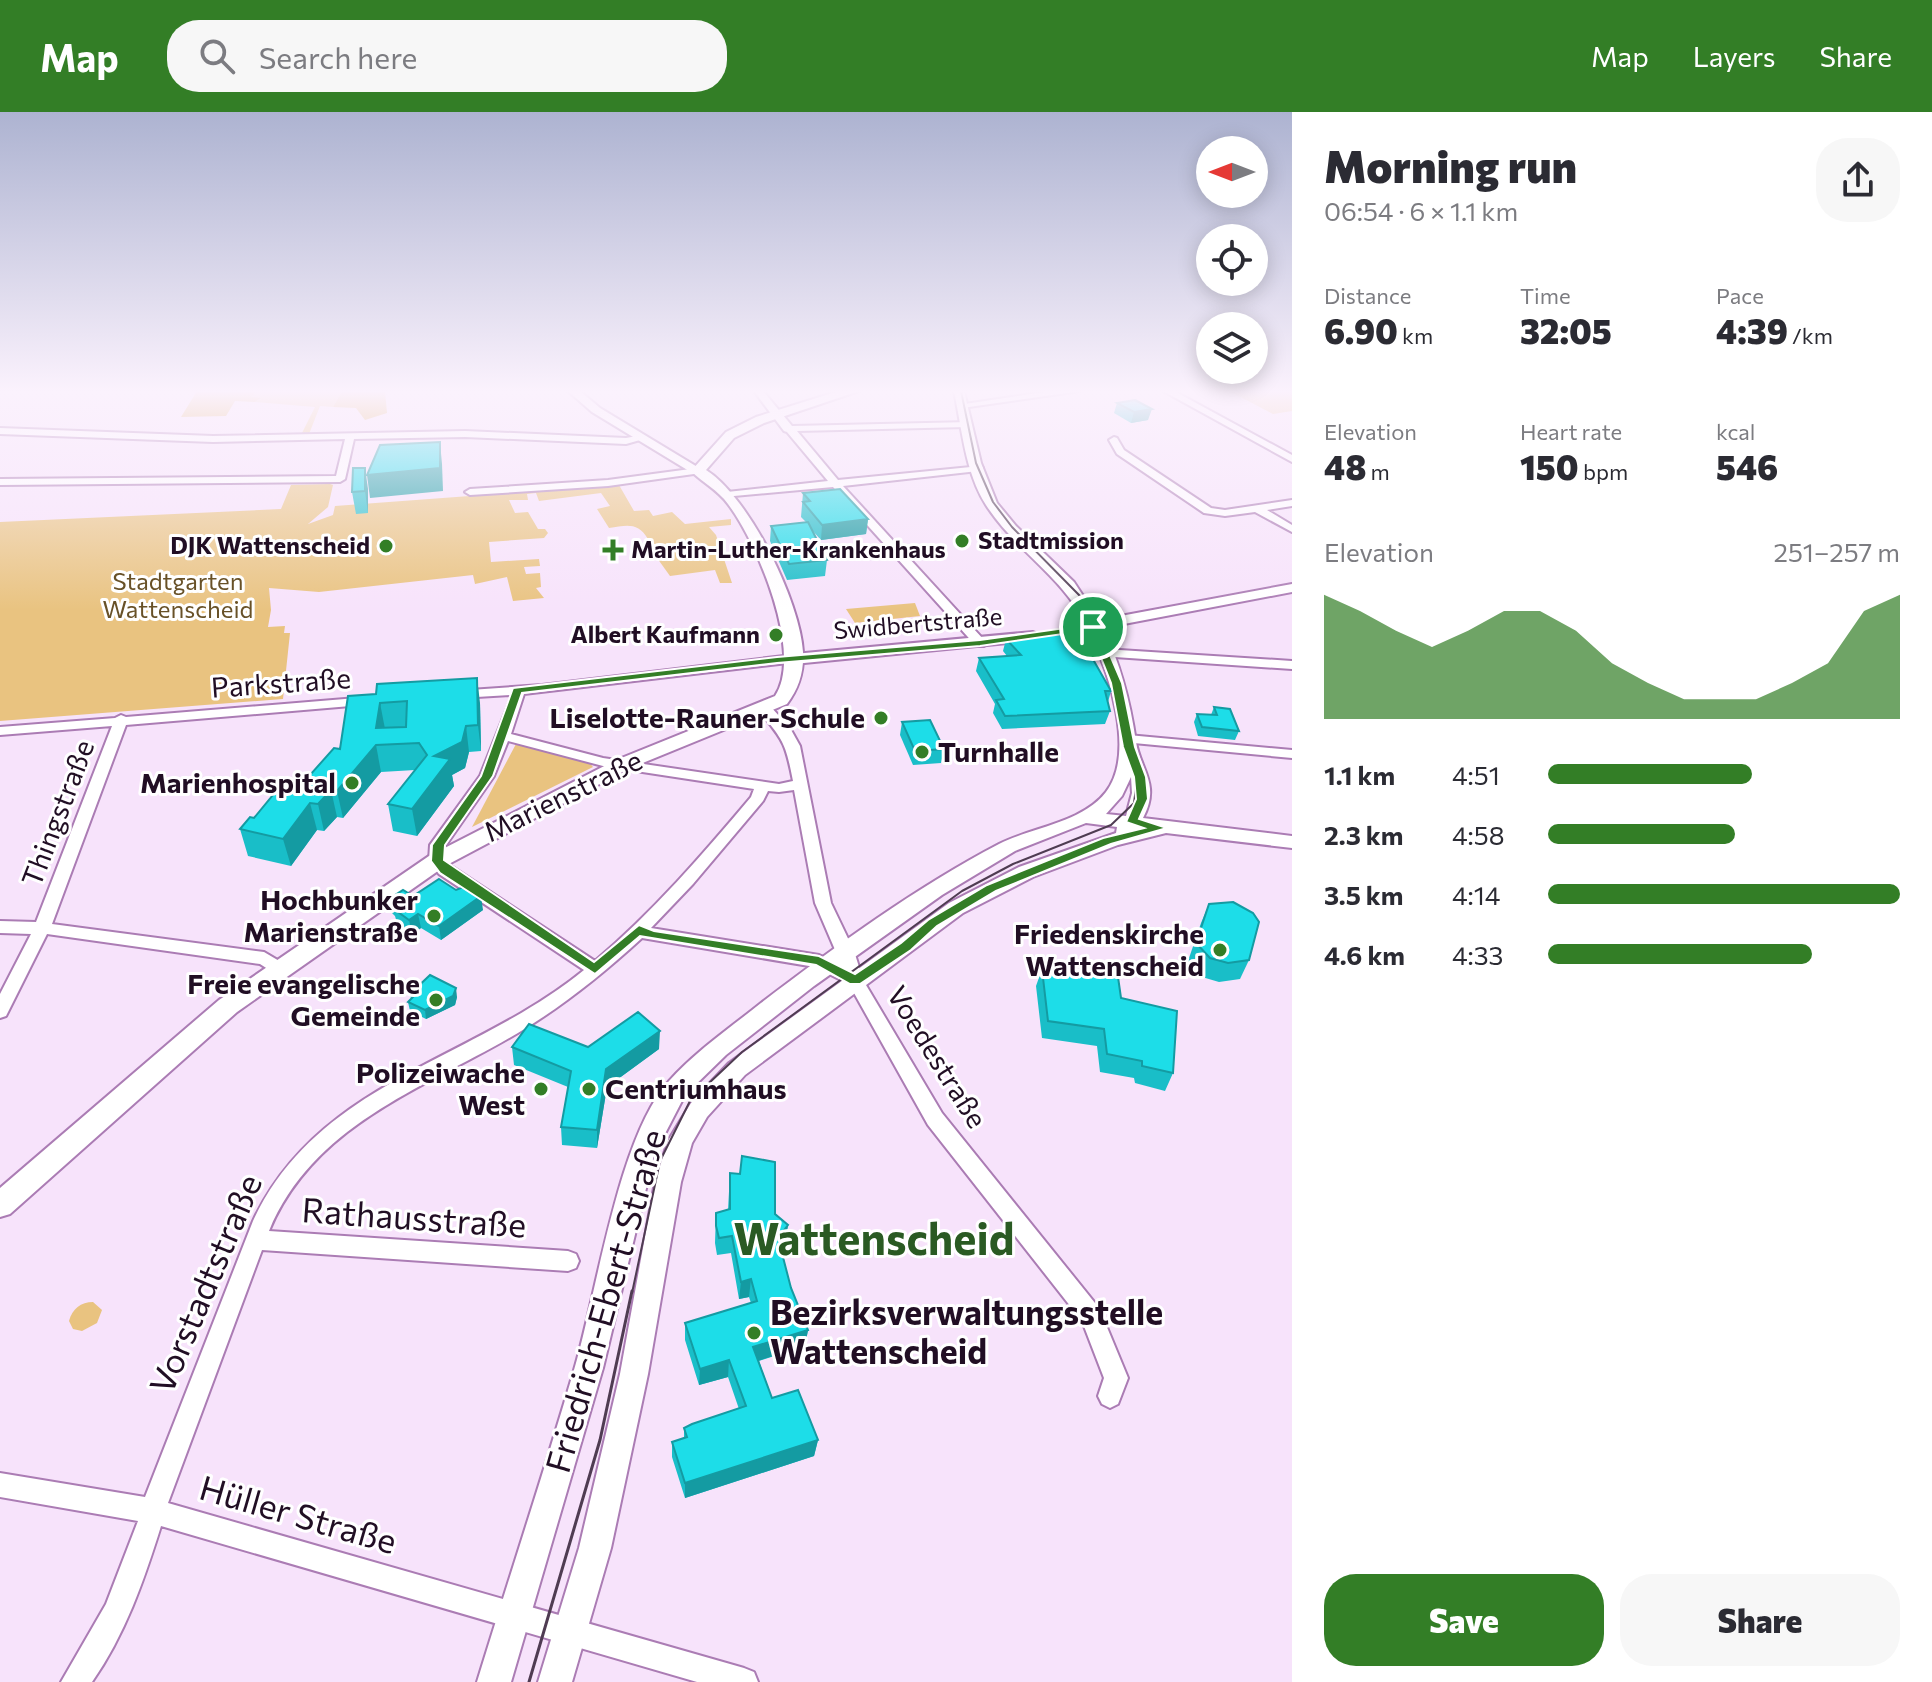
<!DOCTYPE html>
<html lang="en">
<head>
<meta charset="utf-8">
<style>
  body { margin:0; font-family:Commissioner,sans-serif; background:#f7f7f7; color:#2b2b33; height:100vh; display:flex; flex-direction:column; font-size:30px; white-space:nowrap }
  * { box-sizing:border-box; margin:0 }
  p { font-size:26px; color:#7c7c81 }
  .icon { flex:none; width:44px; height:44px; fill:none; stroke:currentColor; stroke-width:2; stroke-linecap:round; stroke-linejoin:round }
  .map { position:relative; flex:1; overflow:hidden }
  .sheet { display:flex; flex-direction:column; background:#fff; width:640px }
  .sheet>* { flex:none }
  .needle { width:52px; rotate:270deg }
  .fabs { position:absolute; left:1196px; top:24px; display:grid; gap:16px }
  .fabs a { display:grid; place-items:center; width:72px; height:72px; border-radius:50%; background:#fff; box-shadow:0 4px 20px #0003; font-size:40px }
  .pin { position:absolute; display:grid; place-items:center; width:68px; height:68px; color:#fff; margin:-34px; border:4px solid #fff; border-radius:50%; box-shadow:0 2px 8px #0007 }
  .round { display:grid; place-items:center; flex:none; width:84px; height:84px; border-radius:32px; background:#f7f7f7 }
  .head { display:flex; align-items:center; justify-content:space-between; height:136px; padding:0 32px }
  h1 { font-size:44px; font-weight:800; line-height:60px }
  .stats { display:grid; grid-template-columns:repeat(3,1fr); gap:12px; height:136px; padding:8px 32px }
  .stats div { display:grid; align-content:center }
  .stats b { font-size:34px; font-weight:800 }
  .stats small { font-size:22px; font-weight:400 }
  .stats p { font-size:22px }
  .chart { height:224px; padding:16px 32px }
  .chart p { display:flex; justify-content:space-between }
  .chart svg { width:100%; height:144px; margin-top:8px; fill:#337e26; opacity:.7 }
  .cta { display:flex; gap:16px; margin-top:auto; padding:16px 32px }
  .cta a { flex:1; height:92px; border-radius:32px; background:#337e26; color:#fff; font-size:32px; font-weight:800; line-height:92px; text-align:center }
  .cta a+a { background:#f7f7f7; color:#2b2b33 }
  ul { padding:0 32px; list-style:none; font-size:26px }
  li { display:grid; grid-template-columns:128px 96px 1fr; align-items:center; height:60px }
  li i { height:20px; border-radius:10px; background:#337e26 }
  header { display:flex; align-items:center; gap:48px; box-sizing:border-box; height:112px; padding:0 40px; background:#337e26; color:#fff }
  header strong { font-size:38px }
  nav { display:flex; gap:44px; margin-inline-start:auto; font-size:28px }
  .search { width:560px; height:72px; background:#f7f7f7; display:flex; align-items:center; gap:20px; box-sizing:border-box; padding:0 28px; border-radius:32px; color:#7c7c81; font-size:30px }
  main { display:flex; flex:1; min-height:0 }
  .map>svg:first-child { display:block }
  .green { fill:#e9c380 }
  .forest { fill:#d9a336 }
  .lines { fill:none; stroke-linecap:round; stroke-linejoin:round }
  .minor-casing { stroke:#ab7cb4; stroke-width:4 }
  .tertiary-casing { stroke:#ab7cb4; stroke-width:4 }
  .secondary-casing { stroke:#ab7cb4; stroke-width:4 }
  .minor { fill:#fff; fill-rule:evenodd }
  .tertiary { fill:#fff; fill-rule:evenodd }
  .secondary { fill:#fff; fill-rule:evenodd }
  .tram-far1 { stroke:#4f3c52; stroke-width:2 }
  .tram { stroke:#4f3c52; stroke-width:3 }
  .wall { fill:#19bec8 }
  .shaded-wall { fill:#149ba2 }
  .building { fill:#1ddde8; stroke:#149ba2; stroke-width:2; fill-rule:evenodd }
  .route { fill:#337e26; stroke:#fff; stroke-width:2; fill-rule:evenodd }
  .poi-dot { fill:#337e26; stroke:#fff; stroke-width:3 }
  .labels { text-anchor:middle; stroke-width:6; stroke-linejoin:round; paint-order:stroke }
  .far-poi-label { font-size:24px; font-weight:bold; fill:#210e24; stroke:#fff; text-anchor:start }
  .far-park-label { font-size:24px; fill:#685127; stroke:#fff }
  .far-street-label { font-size:24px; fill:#210e24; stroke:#fff }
  .street-label { font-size:28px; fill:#210e24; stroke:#fff }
  .poi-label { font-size:28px; font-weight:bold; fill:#210e24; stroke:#fff; text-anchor:end }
  .near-street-label { font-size:34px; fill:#210e24; stroke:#fff }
  .near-poi-label { font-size:34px; font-weight:bold; fill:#210e24; stroke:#fff; text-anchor:start }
  .near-district-label { font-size:44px; font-weight:bold; fill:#2a5a23; stroke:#fff }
</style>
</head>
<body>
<header>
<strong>Map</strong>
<div class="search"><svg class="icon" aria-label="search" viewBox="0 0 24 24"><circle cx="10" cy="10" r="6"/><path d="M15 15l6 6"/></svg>Search here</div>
<nav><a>Map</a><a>Layers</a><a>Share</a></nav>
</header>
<main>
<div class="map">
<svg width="1292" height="1570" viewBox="0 0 1292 1570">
  <rect width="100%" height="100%" fill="#f7e3fb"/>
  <g class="green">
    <path d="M257,279h85l-9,16 -13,-1 -11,28 -7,-1 13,-26 -60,-5 5,-3 -10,-2z"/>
    <path d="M1229,279h63v20l-19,3z"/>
    <path d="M330,372l3,1 -5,22 -20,17 25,-9 2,-9 284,-21 15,26 15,-1 4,6 19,-4 13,12 46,-5v6l-22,2 7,8 16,48h-12l-5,-13 -45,6 -23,-32 -4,1 5,-6c-10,-17 -21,-14 -39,-11l-12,-19 13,-3 -9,-13 -62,8 -3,-8 -9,1 1,6h-19l6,13 13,-1 10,17h7l3,4 -4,5 -55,4 2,20 48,-3 1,7 -16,1 2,7 14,-1 1,14 -5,1 8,10 -31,3 -6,-24 -32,7 -2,-9 -154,17 -50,-4 2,22 -3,17 17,-1 -1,7h6l-7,66 -283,22v-199l281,-13 10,-24z"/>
    <path d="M915,491l5,13 -65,7 -9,-14z"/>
    <path d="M516,632l73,18 4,5 -121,60z"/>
    <path d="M93,1190l9,8 -5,13 -15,8 -9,-2 -4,-8c3,-12 12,-19 24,-19z"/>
  </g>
  <g class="forest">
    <path d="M197,279h60l-6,6 10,1 -6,4 -20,-1 -9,15 -45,1z"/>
    <path d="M342,279h43l2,22 -22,7 -9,-12 -23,-1z"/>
  </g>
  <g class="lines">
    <g class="minor-casing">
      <g id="minor">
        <path d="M754,279h9l29,35 178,-4v4l-3,1 -170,4 41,49 143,-14 2,2 -5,3 -135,15 141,154v6h-8l-143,-159 -110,10 -1,-2 5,-3 101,-11 -41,-49 -3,-1z"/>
        <path d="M1051,279h29l-118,17 -4,-3z"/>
        <path d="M1163,279h11l118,64v7z"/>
        <path d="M0,316l213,8 252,-5 161,7 16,-3 5,3 -21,6 -161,-7 -111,2 -9,40 -5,3 -340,3v-6l336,-3 9,-37 -132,3 -213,-8z"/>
        <path d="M1114,325l3,1 7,12 87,58 14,2 67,-10v6l-25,4 25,15v7l-37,-20 -30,4 -21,-3 -87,-59 -8,-14z"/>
        <path d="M698,356l3,1v4l-93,13 -138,9 -5,-3 5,-3 138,-9z"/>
        <path d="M1104,537l188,12v8l-192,-13 -2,-3z"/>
        <path d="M784,544l4,1v6l-264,31 -13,40 92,24 176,26 14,-3c-8,-41 -10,-40 -35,-72l7,-4 5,1 20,22 10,18 31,157 23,48 9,29 79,133 157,195 29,70 -10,26 -8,4 -8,-4 -4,-8 6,-18 -22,-57 -154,-196 -79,-141 -34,-17 -173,-29c-36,33 -74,64 -116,90 -94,58 -211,92 -257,203l299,20 8,3 3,7 -3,7 -8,3 -306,-21 -94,253 576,165 10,4 4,10h-61l-536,-156c-17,54 -36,109 -69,156h-31l45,-78 32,-83 -138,-24v-24l145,24 108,-276c65,-140 220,-160 331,-251l-145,-96 -10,-13 1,-16 50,-69 31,-78v-3l-51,3 -5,-1v-6l87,-6zM508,629l95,25 151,23 -3,8c-48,57 -98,115 -156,164l-144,-95 -6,-6 1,-15 48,-69zM794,678l21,113 27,63 -23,-11 -168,-27 42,-44 70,-83 5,-10 11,1z"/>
        <path d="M369,585l5,1v6l-248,21 -74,199 212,28 22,13 3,4 -3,4h-12l-14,-9 -213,-30 -41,82 -6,2v-24l31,-60 -31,-1v-12l36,1 76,-196 -112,9v-8l115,-9 6,-3 5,2z"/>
        <path d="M1128,623l164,15v8l-169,-16 -2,-3 2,-3z"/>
      </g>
    </g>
    <g class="tertiary-casing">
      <g id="tertiary">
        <path d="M568,279h12l20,17 104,63 -10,3 -102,-62z"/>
        <path d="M954,279h10l17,72 16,40 19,23 58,56 25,38 193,-36v8l-189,36c18,37 27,73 33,114 4,27 25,42 7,76l149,18v12l-126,-15 -48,12 -85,32 -70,36 -218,162 -38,42 -15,26 -11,39 -33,192 -37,174 -39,134h-34l41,-134 41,-174 35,-192 13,-41 23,-38 38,-40 220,-160 70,-36 97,-34 1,-6 -31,-4 -71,28 -73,44 -128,91 -88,69 -41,40 -31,60 -51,213 -92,314h-34c32,-104 66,-207 97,-312 23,-77 44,-233 95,-289 27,-30 61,-53 92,-78 75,-57 154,-115 238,-159 33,-17 83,-21 107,-52 30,-39 3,-119 -16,-159l-9,3 -8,-5 13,-7c-24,-48 -71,-74 -100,-119 -21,-33 -24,-76 -32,-114zM1131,665l1,16 -6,23 -20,-2 16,-18z"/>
        <path d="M1033,520l5,2v6l-244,24 -8,-5 8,-5z"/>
      </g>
    </g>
    <g class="secondary-casing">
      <path id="secondary" d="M839,279h20l-95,32 -30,15 -28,32c43,27 94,131 97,182 1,20 -4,36 -16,52l-159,65 -183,97 -208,146 -227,202 -10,3v-29l219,-188 210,-144 185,-95 161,-65c29,-43 -18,-154 -47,-192 -10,-14 -25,-21 -37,-33l35,-39 30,-15z"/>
    </g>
    <use href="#minor" class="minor"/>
    <use href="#tertiary" class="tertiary"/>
    <use href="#secondary" class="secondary"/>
    <path class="tram-far1" d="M632,1181l28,-132 30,-60 52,-49 220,-161 51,-27 98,-39 23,-22 3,-23 -7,-54 -29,-89 -21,-41 -68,-69 -19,-25 -17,-39 -15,-72"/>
    <path class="tram" d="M529,1570l71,-242 32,-149"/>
  </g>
  <g class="wall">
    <path d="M1117,291l31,17 -17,3 -17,-10z"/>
    <path d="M368,377v24l-12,1 -4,-22z"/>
    <path d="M803,381l65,26 -2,15 -45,6 -10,-11 16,31 -2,16 -38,4 -17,-39 1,-15 35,-4 -5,-5z"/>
    <path d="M1006,527l81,10 24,42 -3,11 2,9 -5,13 -103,5 -9,-16 2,-9 -19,-33 3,-13 28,-2 -4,-5z"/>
    <path d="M348,584l132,7 1,48 -12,1 -4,16 -13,7 2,11 -37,50 -24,-5 -5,-27 27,-34 -34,2 -38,46 -6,-1 -13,14 -7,-1 -26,36 -43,-10 -8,-27 63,-46 37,-34z"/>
    <path d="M1214,595l25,24 -4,9 -37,-4 -4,-14 3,-8 14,1z"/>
    <path d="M902,610l42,27 -3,14 -28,2 -13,-30z"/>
    <path d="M413,784l70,14 -42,30 -20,-12 -9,6 -15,-11 -2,-7 -3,-3 -3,-14z"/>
    <path d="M1209,792l40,56 -9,19 -21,3 -17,-5 -14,-16 13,-38z"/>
    <path d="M1042,857l79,29 52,75 -8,18 -30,-8 -1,-5 -34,-6 -3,-26 -55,-8 -6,-52z"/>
    <path d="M410,882l47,3 -2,8 -29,14 -16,-8 -2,-9 3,-3z"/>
    <path d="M512,935h76l71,2 -52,38 -10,61 -35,-3 -1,-18 7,-40 -54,-22z"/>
    <path d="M730,1061l58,52 -3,17 -4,6 10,40 17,42 -3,16 -46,15 13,37 46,42 -4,16 -129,42 -13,-41v-15l12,-4v-10l55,-19 -11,-32 -29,8 -14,-45v-17l66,-20 -2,-6 -10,2 -8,-46 -14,2 -2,-12 1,-30 12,-3z"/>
  </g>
  <g class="shaded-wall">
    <path d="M1152,297l-4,11 -17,3 3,-11z"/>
    <path d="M440,330l2,22 1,27 -73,7 -3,-23z"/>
    <path d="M365,356l3,21v24l-3,-22z"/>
    <path d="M868,407l-2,15 -45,6 1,-15z"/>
    <path d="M477,566l3,25 1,48 -3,-26z"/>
    <path d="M380,591l5,26 -9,-1z"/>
    <path d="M466,614l3,26 -4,16 -13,7 2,11 -37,50 -5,-27 22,-53z"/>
    <path d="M376,633l5,27 -38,46 -6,-27z"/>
    <path d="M331,678l6,27 -13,14 -6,-27z"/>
    <path d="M310,691l7,27 -26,36 -8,-27z"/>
    <path d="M481,784l2,14 -42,30 -2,-14z"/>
    <path d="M418,802l3,14 -9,6 -3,-14z"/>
    <path d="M456,876l1,9 -2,8 -29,14 -1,-9z"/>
    <path d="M660,919l-1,18 -52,38 -10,61v-18l9,-61z"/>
    <path d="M788,1113l-3,17 -9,13 2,-17z"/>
    <path d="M751,1167l-2,18 -10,2 2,-17z"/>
    <path d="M808,1218l-3,16 -54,17 2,-16z"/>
    <path d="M729,1248l-1,17 -29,8 1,-16z"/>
    <path d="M818,1328l-4,16 -129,42v-15z"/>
  </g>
  <g class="building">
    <path d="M1135,288l17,9 -18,3 -17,-9z"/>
    <path d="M440,330v26l-73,7 13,-30z"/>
    <path d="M353,356h12v23l-13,1z"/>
    <path d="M840,377l28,30 -46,6 -19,-23 7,-1 -7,-8z"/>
    <path d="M808,410l19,38 -38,4 -18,-38z"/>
    <path d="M1074,516l15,16 -3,3 25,44h-6l5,20 -105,5 -9,-16 8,-1 -25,-41 42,-3 -15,-16z"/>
    <path d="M477,566l1,47 -12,1 -4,16 -28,14 16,3 -38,50 -24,-5 39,-49 -8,-12 -43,2 -39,46 -6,-1 -13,14 -8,-1 -27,36 -43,-10 10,-12 4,1 32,-39 17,4 31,-35 6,1 8,-53 28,-2 1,-10zM407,589l-1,26 -30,1 4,-25z"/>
    <path d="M1214,595l16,2 9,22 -37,-4 -5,-13 20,1z"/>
    <path d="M930,608l14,29 -29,2 -13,-29z"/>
    <path d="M439,767l17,11 13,-5 11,7 1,4 -42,30 -21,-12 -9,6 -15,-11 3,-2 -8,-8 14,-9 10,6z"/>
    <path d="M1233,790l20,11 6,9 -10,38 -21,3 -18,-5 -14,-15 13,-39z"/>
    <path d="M1042,857l76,8 3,21 56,13 -4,62 -31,-7v-5l-35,-7 -3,-25 -56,-8z"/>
    <path d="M430,863l26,13 -3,8 -28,14 -17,-8 6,-6 -4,-2z"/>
    <path d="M638,900l22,19 -54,38 -9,61 -36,-3 10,-56 -59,-24 17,-23 59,23z"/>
    <path d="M742,1044l33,6v52l13,11 -10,13 13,50 17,42 -55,17 19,51 26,-8 20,50 -133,43 -13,-41 15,-5 -3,-9 8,-4 54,-18 -17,-46 -29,9 -15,-46 72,-22 -6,-22 -10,3 -9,-46 -13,2 -3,-12v-13l14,-4v-36l10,1z"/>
  </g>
  <linearGradient id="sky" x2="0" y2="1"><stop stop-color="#adb3d1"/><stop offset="0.56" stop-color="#fbf2fd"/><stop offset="1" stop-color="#fbf2fd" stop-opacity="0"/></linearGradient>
  <rect width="1292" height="499" fill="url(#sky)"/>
  <path class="route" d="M1093,512l5,3 24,56 13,64 11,30 2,22 -9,20 28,9 -56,16 -115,47 -59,35 -26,24 -51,34h-10l-34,-19 -176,-29 -45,38 -155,-101 -9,-12 1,-16 49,-69 32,-88 264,-31 203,-17zM1090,518l21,53 12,64 11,30 2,22 -10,23 18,6 -41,10 -116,47 -59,35 -27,23 -46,31 -36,-18 -165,-25 -15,-6 -45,37 -150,-102 1,-15 48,-69 29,-83 255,-30 203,-17z"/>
  <g class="poi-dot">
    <circle cx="962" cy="429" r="8"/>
    <circle cx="386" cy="434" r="8"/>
    <path d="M609 426h8v8h8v8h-8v8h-8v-8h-8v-8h8z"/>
    <circle cx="776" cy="523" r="8"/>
    <circle cx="881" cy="606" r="8"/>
    <circle cx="922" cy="640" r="8"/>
    <circle cx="352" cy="671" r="8"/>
    <circle cx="434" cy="804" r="8"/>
    <circle cx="1220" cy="838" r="8"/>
    <circle cx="436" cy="888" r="8"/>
    <circle cx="541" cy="977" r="8"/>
    <circle cx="589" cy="977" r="8"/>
    <circle cx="754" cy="1221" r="8"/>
  </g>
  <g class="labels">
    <g class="far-poi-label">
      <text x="978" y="437">Stadtmission</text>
      <text x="370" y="442" text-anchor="end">DJK Wattenscheid</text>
      <text x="631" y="446">Martin-Luther-Krankenhaus</text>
      <text x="760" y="531" text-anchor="end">Albert Kaufmann</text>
    </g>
    <g class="far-park-label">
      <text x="178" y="478">Stadtgarten<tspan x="178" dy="28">Wattenscheid</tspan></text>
    </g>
    <g class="far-street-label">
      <text transform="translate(918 512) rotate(-5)" y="8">Swidbertstraße</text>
    </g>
    <g class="street-label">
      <text transform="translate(281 571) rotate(-4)" y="10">Parkstraße</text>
      <text transform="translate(563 684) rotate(-26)" y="10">Marienstraße</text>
      <text transform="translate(58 701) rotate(-69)" y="10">Thingstraße</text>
      <text transform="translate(937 945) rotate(58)" y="10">Voedestraße</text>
    </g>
    <g class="poi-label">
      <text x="865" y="616">Liselotte-Rauner-Schule</text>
      <text x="938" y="650" text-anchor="start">Turnhalle</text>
      <text x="336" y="681">Marienhospital</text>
      <text x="418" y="798">Hochbunker<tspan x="418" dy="32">Marienstraße</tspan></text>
      <text x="1204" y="832">Friedenskirche<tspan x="1204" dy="32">Wattenscheid</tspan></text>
      <text x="420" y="882">Freie evangelische<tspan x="420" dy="32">Gemeinde</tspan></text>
      <text x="525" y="971">Polizeiwache<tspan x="525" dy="32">West</tspan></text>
      <text x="605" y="987" text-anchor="start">Centriumhaus</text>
    </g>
    <g class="near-street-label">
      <text transform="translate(414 1106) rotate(4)" y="12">Rathausstraße</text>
      <text transform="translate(206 1172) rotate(-67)" y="12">Vorstadtstraße</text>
      <text transform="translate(606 1189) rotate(-74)" y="12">Friedrich-Ebert-Straße</text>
      <text transform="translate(298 1403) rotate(16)" y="12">Hüller Straße</text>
    </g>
    <g class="near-poi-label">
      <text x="770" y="1213">Bezirksverwaltungsstelle<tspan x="770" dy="39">Wattenscheid</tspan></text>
    </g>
    <g class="near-district-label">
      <text x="874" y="1143">Wattenscheid</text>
    </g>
  </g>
</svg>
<div class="fabs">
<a><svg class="needle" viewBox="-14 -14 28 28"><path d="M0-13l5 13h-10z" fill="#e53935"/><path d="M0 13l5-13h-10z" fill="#7c7c81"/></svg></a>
<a><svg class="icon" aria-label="locate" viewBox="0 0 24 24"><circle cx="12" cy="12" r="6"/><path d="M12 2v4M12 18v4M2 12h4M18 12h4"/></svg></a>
<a><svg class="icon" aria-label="layers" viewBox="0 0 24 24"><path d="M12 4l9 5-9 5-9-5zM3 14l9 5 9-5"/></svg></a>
</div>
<div class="pin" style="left:1093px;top:515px;background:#1e9e55"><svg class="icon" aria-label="arrive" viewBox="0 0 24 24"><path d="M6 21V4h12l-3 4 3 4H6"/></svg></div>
</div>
<section class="sheet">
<div class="head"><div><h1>Morning run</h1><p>06:54 · 6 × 1.1 km</p></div><a class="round"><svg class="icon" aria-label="share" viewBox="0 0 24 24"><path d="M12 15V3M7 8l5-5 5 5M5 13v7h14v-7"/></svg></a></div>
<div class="stats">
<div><p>Distance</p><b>6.90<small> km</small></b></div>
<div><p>Time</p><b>32:05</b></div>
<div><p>Pace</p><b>4:39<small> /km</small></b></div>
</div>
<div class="stats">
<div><p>Elevation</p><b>48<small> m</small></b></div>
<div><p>Heart rate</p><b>150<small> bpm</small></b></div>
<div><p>kcal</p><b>546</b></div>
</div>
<div class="chart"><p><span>Elevation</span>251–257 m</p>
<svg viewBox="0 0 160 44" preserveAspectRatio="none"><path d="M0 44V6L10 11L20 17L30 22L40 17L50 11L60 11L70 17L80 27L90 33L100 38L110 38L120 38L130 33L140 27L150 11L160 6V44z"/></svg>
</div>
<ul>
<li><b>1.1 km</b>4:51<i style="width:58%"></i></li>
<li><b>2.3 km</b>4:58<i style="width:53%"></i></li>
<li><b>3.5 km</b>4:14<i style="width:100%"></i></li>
<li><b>4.6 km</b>4:33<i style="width:75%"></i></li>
</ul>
<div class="cta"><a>Save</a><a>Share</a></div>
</section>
</main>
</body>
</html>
